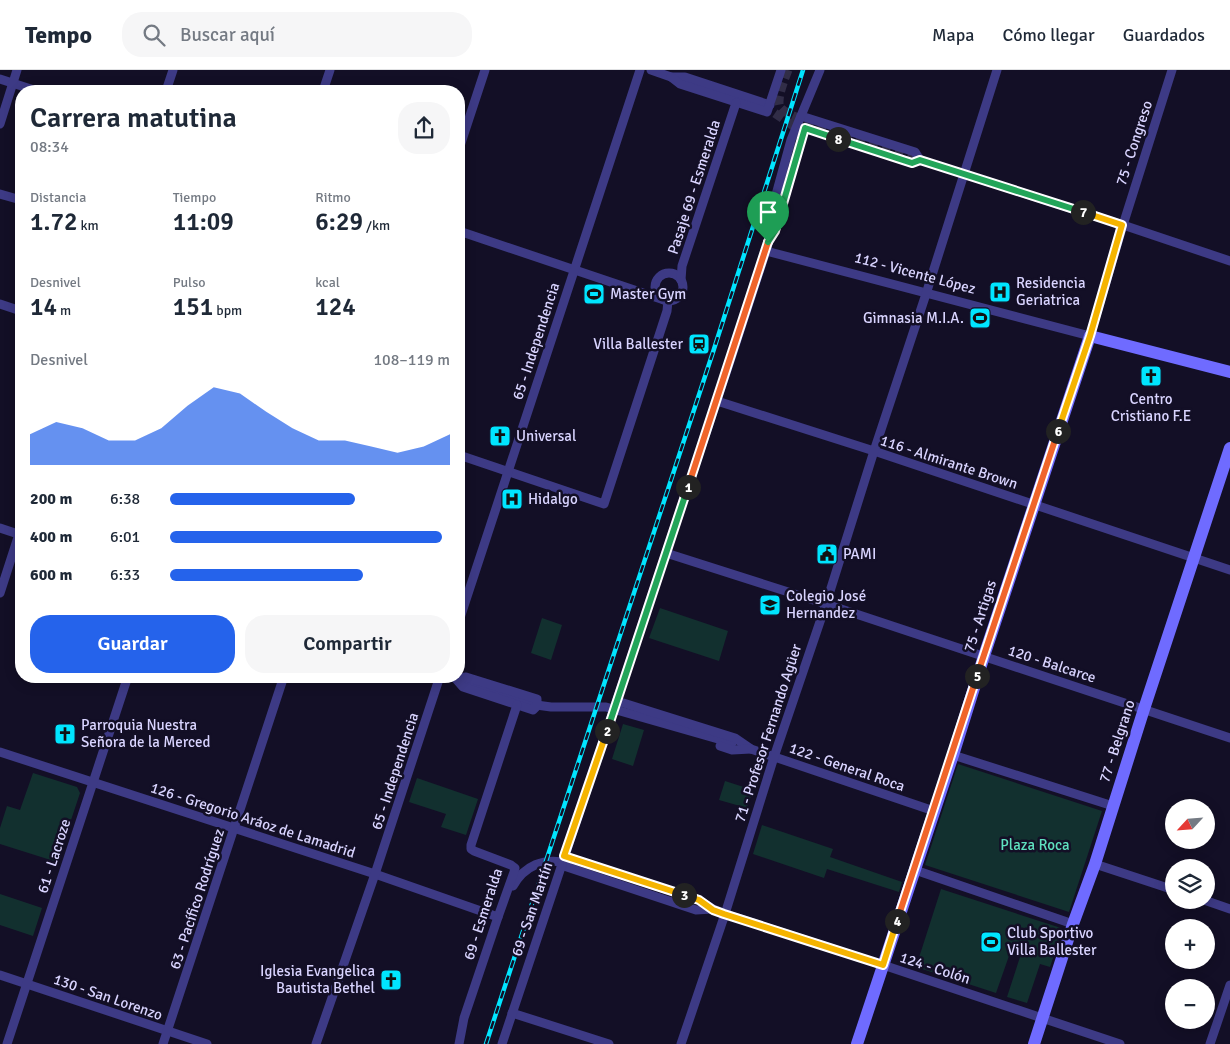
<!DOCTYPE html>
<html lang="es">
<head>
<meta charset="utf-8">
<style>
  body { margin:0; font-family:Signika,sans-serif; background:#f6f6f7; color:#1f2937; height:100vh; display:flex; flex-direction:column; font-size:19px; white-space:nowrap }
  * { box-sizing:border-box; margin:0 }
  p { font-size:16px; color:#747a83 }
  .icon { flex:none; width:28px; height:28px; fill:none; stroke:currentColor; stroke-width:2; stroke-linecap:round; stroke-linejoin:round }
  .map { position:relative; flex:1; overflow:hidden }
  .drawer { position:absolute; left:15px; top:15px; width:450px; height:598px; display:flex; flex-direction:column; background:#fff; border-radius:20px; box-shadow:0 2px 12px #0003 }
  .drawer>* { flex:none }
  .needle { width:32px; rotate:244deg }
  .fabs { position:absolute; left:1165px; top:729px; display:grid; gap:10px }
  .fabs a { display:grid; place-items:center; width:50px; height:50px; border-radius:50%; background:#fff; box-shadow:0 2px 12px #0003; font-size:25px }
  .pin { position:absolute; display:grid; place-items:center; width:42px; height:42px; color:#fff; margin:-51px -21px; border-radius:50% 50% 50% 0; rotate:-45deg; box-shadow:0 0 5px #0007 }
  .pin .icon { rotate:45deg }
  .km { position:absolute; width:25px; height:25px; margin:-12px; border-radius:50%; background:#222; color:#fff; font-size:14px; line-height:25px; text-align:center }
  .round { display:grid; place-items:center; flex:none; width:52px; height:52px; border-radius:20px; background:#f6f6f7 }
  .headline { display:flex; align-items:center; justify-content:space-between; height:85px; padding:0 15px }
  h1 { font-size:28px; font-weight:600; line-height:38px }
  .stats { display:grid; grid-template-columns:repeat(3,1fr); gap:8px; height:85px; padding:5px 15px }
  .stats div { display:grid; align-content:center }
  .stats b { font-size:25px; font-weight:600 }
  .stats small { font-size:14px; font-weight:400 }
  .stats p { font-size:14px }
  .chart { height:140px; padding:10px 15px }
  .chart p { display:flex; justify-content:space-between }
  .chart svg { width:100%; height:90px; margin-top:5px; fill:#2563eb; opacity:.7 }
  .action { display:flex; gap:10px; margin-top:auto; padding:10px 15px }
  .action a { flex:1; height:58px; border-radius:20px; background:#2563eb; color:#fff; font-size:20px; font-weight:600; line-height:58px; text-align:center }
  .action a+a { background:#f6f6f7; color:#1f2937 }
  ul { padding:0 15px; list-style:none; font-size:16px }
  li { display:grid; grid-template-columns:80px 60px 1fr; align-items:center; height:38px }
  li i { height:12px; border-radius:6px; background:#2563eb }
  header { display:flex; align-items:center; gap:30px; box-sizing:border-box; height:70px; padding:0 25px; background:#fff; border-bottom:1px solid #e0e1e3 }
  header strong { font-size:24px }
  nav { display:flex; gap:28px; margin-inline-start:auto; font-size:18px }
  .search { width:350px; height:45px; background:#f6f6f7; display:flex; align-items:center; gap:12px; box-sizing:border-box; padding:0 18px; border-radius:20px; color:#747a83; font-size:19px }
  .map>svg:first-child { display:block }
  .green { fill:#12302f }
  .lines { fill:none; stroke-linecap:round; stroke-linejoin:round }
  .street-tunnel { stroke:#312d47; stroke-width:9; stroke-dasharray:9 4.5; stroke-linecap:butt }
  .street { stroke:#3d3a85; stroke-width:9 }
  .secondary { stroke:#6f6bff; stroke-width:12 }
  .rail-casing { stroke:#00e5ff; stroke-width:4.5 }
  .rail { stroke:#130f26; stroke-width:2.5; stroke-dasharray:8; stroke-linecap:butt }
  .split-1-casing { stroke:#fff; stroke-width:10 }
  .split-2-casing { stroke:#fff; stroke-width:10 }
  .split-3-casing { stroke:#fff; stroke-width:10 }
  .split-4-casing { stroke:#fff; stroke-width:10 }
  .split-5-casing { stroke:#fff; stroke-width:10 }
  .split-6-casing { stroke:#fff; stroke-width:10 }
  .split-7-casing { stroke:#fff; stroke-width:10 }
  .split-8-casing { stroke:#fff; stroke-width:10 }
  .split-9-casing { stroke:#fff; stroke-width:10 }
  .split-1 { stroke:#f0652b; stroke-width:6 }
  .split-2 { stroke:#22a559; stroke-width:6 }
  .split-3 { stroke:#f5b400; stroke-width:6 }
  .split-4 { stroke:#f5b400; stroke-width:6 }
  .split-5 { stroke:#f0652b; stroke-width:6 }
  .split-6 { stroke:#f0652b; stroke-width:6 }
  .split-7 { stroke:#f5b400; stroke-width:6 }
  .split-8 { stroke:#22a559; stroke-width:6 }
  .split-9 { stroke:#22a559; stroke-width:6 }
  .labels { text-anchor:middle; stroke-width:5; stroke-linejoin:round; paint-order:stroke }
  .street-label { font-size:15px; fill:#d9d4ff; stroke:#130f26 }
  .poi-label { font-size:15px; fill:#d9d4ff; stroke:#130f26; text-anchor:start }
  .park-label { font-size:15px; fill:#5fe0c0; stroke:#130f26 }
</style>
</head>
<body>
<header>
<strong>Tempo</strong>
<div class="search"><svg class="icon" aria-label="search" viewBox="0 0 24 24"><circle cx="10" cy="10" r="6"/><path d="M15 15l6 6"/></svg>Buscar aquí</div>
<nav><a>Mapa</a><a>Cómo llegar</a><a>Guardados</a></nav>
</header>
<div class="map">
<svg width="1230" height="974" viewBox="0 0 1230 974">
  <rect width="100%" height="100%" fill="#130f26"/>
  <g class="green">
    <path d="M660,538l68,23 -9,30 -70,-23z"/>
    <path d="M542,548l20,7 -11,35 -20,-7z"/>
    <path d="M623,654l21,6 -11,36 -21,-7z"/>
    <path d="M958,694l144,47 -33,101 -144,-47z"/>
    <path d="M33,703l44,14 3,6 -23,69 -57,-18v-16l7,-22 13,4z"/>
    <path d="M417,708l61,21 -12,36 -25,-8 5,-13 -37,-12z"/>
    <path d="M725,711l28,9 -6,18 -28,-8z"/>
    <path d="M762,755l71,24 -3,8 72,25 -3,10 -72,-23 -3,9 -71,-24z"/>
    <path d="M941,819l120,39 1,3 -12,36 -10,-3 -13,39 -20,-6 13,-40 -10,-4 -14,40 -80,-26z"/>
    <path d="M0,824l42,14 -9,28 -33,-11z"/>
  </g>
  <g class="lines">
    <g class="street-tunnel">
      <path d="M788,0c-3,8 -12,29 -8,37 7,13 119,46 140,53"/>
      <path d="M763,37l10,5 22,15 2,4v5l-17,62"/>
    </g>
    <g class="street">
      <path d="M651,0l20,7h14l85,28"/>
      <path d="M671,7l9,7 87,28 14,-42"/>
      <path d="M0,9l37,12"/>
      <path d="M166,21l7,-21"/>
      <path d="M323,21l7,-21"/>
      <path d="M801,46l114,36 5,8"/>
      <path d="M0,54l17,-54"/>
      <path d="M459,79l26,-79"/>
      <path d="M0,124l21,6"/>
      <path d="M768,154l23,-84 29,-70"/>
      <path d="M777,154l28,-96 107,35 8,-3 203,65 107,36"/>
      <path d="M459,161l205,69"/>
      <path d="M766,181l324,85 33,-111 49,-155"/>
      <circle cx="669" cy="217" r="14"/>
      <path d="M681,210l1,-14 54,-163"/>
      <path d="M0,234l21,7"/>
      <path d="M717,331l157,50 356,119"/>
      <path d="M459,385l145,49 63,-193 1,-10"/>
      <path d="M0,458l21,7"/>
      <path d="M666,483l160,51 404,134"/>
      <path d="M0,523l21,-65"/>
      <path d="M459,551l181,-551"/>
      <path d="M450,606l79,28 22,3h55l126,36"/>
      <path d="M466,607l71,22v7l-4,4 -70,-23 -7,-8z"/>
      <path d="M617,631l118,37 16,11 183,62"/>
      <path d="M720,676l12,4 19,-1"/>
      <path d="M0,682l375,122 123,43"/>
      <path d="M953,685l160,51"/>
      <path d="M564,786l135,44 14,9 12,5 158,51 237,79"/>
      <path d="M1095,794l79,26"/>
      <path d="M561,795l135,45 16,-1"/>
      <path d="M915,800l158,54"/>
      <path d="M513,816c11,-20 31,-29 54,-23"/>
      <path d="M1204,830l26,9"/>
      <path d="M0,905l207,69"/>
      <path d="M512,943l97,31"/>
      <path d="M7,974l121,-368"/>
      <path d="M163,974l121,-368"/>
      <path d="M316,974l59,-170 65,-198"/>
      <path d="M459,974l5,-26 34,-101 16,-45 1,-4 -4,-3 -37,-14 -3,-2v-4l46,-140"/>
      <path d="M502,974l228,-683 36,-110 9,-33"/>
      <path d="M681,974l44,-130 49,-157 52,-153 48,-153 52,-157 71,-224"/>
      <path d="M1210,974l20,-59"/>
    </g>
    <g class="secondary">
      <path d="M857,974l96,-289 31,-99 106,-320 140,36"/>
      <path d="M1034,974l39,-120 22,-60 49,-155 86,-261"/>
    </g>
    <g class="rail-casing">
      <path id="rail" d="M486,974l228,-695 89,-279"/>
    </g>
    <use href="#rail" class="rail"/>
  </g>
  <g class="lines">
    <g class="split-1-casing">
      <path id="split-1" d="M688,417l80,-245"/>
    </g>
    <g class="split-2-casing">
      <path id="split-2" d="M607,661l81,-244"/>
    </g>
    <g class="split-3-casing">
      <path id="split-3" d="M607,661l-43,125 120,39"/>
    </g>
    <g class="split-4-casing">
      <path id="split-4" d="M684,825l15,5 14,10 11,4 159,51 14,-44"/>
    </g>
    <g class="split-5-casing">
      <path id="split-5" d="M897,851l80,-245"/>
    </g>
    <g class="split-6-casing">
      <path id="split-6" d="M977,606l81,-245"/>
    </g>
    <g class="split-7-casing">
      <path id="split-7" d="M1058,361l32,-95 32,-111 -39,-13"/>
    </g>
    <g class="split-8-casing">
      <path id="split-8" d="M838,69l74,24 8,-3 163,52"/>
    </g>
    <g class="split-9-casing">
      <path id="split-9" d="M768,172l7,-11 30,-103 33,11"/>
    </g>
    <use href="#split-1" class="split-1"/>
    <use href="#split-2" class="split-2"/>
    <use href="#split-3" class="split-3"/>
    <use href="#split-4" class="split-4"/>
    <use href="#split-5" class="split-5"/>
    <use href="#split-6" class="split-6"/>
    <use href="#split-7" class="split-7"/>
    <use href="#split-8" class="split-8"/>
    <use href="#split-9" class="split-9"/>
  </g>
  <defs>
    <g id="hospital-square" transform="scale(1.125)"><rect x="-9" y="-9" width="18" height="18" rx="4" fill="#00e5ff" stroke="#130f26"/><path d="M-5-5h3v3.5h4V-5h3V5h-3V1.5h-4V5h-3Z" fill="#111"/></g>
    <g id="stadium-square" transform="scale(1.125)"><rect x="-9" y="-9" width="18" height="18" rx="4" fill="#00e5ff" stroke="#130f26"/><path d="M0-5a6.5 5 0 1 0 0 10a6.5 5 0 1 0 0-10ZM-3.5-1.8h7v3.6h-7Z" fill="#111"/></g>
    <g id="station-square" transform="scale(1.125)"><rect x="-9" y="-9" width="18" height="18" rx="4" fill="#00e5ff" stroke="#130f26"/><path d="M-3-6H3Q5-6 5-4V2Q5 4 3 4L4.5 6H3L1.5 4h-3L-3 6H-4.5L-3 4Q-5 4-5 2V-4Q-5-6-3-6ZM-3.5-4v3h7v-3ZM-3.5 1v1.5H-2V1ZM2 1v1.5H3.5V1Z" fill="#111"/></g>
    <g id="church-square" transform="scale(1.125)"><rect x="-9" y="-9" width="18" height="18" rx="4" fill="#00e5ff" stroke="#130f26"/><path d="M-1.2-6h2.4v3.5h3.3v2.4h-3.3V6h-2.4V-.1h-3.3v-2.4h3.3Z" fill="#111"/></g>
    <g id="civic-square" transform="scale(1.125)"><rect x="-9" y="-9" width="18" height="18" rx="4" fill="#00e5ff" stroke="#130f26"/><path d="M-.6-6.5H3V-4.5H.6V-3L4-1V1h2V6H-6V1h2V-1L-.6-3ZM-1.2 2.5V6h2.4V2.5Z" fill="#111"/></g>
    <g id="university-square" transform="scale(1.125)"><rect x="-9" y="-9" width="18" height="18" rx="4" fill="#00e5ff" stroke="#130f26"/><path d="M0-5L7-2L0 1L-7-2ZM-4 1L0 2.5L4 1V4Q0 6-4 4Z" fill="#111"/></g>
  </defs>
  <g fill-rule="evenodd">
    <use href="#hospital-square" x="1000" y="222"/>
    <use href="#stadium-square" x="594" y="224"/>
    <use href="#stadium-square" x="980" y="248"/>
    <use href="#station-square" x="699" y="274"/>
    <use href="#church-square" x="1151" y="306"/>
    <use href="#church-square" x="500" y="366"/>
    <use href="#hospital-square" x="512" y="429"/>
    <use href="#civic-square" x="827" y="484"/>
    <use href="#university-square" x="770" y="535"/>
    <use href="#church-square" x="65" y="664"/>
    <use href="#stadium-square" x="991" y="872"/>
    <use href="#church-square" x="391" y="910"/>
  </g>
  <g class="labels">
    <g class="street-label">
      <text transform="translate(1134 73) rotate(-72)" y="5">75 - Congreso</text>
      <text transform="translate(694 117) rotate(-72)" y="5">Pasaje 69 - Esmeralda</text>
      <text transform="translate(915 203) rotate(15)" y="5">112 - Vicente López</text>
      <text transform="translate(536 271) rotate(-72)" y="5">65 - Independencia</text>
      <text transform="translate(949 392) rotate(18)" y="5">116 - Almirante Brown</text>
      <text transform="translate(980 546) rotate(-72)" y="5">75 - Artigas</text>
      <text transform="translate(1052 594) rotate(18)" y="5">120 - Balcarce</text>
      <text transform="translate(768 663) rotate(-72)" y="5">71 - Profesor Fernando Agüer</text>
      <text transform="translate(1117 671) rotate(-72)" y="5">77 - Belgrano</text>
      <text transform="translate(847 697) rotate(19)" y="5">122 - General Roca</text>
      <text transform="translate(395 701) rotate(-72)" y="5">65 - Independencia</text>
      <text transform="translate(253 750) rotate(18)" y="5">126 - Gregorio Aráoz de Lamadrid</text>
      <text transform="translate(54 786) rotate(-72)" y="5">61 - Lacroze</text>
      <text transform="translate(197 829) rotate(-72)" y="5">63 - Pacífico Rodríguez</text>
      <text transform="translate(532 839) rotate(-71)" y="5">69 - San Martín</text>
      <text transform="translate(483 844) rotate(-72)" y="5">69 - Esmeralda</text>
      <text transform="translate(935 898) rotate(18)" y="5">124 - Colón</text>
      <text transform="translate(108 927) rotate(19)" y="5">130 - San Lorenzo</text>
    </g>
    <g class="poi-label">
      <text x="1016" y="218">Residencia<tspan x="1016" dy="17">Geriatrica</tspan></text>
      <text x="610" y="229">Master Gym</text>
      <text x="964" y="253" text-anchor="end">Gimnasia M.I.A.</text>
      <text x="683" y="279" text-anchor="end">Villa Ballester</text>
      <text x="1151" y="334" text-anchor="middle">Centro<tspan x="1151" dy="17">Cristiano F.E</tspan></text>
      <text x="516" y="371">Universal</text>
      <text x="528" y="434">Hidalgo</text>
      <text x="843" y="489">PAMI</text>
      <text x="786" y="531">Colegio José<tspan x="786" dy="17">Hernandez</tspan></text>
      <text x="81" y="660">Parroquia Nuestra<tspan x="81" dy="17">Señora de la Merced</tspan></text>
      <text x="1007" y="868">Club Sportivo<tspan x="1007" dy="17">Villa Ballester</tspan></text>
      <text x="375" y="906" text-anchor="end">Iglesia Evangelica<tspan x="375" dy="17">Bautista Bethel</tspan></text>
    </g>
    <g class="park-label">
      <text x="1035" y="780">Plaza Roca</text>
    </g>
  </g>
</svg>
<div class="fabs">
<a><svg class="needle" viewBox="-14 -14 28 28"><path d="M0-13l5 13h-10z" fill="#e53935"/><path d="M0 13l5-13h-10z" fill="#747a83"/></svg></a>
<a><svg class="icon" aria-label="layers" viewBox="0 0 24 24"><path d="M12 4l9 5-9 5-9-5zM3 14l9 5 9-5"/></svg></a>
<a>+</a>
<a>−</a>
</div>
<div class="pin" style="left:768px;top:172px;background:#1e9e55"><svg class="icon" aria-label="arrive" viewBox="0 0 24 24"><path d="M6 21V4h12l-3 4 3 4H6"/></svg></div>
<b class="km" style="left:688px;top:417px">1</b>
<b class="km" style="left:607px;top:661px">2</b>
<b class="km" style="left:684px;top:825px">3</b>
<b class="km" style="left:897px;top:851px">4</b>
<b class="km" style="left:977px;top:606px">5</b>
<b class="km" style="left:1058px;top:361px">6</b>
<b class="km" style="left:1083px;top:142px">7</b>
<b class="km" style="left:838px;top:69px">8</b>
<section class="drawer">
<div class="headline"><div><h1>Carrera matutina</h1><p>08:34</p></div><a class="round"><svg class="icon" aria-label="share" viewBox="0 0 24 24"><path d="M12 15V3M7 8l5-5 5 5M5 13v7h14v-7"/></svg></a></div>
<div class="stats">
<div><p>Distancia</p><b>1.72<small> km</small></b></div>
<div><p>Tiempo</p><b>11:09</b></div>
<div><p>Ritmo</p><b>6:29<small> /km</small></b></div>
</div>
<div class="stats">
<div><p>Desnivel</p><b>14<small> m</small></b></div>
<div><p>Pulso</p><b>151<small> bpm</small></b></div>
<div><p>kcal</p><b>124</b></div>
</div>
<div class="chart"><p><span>Desnivel</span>108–119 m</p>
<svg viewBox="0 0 160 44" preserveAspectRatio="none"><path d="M0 44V29L10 23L20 26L30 32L40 32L50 26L60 15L70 6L80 9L90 18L100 26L110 32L120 32L130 35L140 38L150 35L160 29V44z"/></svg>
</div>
<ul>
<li><b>200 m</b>6:38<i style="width:66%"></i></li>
<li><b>400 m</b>6:01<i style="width:97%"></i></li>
<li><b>600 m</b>6:33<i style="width:69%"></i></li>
</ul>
<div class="action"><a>Guardar</a><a>Compartir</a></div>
</section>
</div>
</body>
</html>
